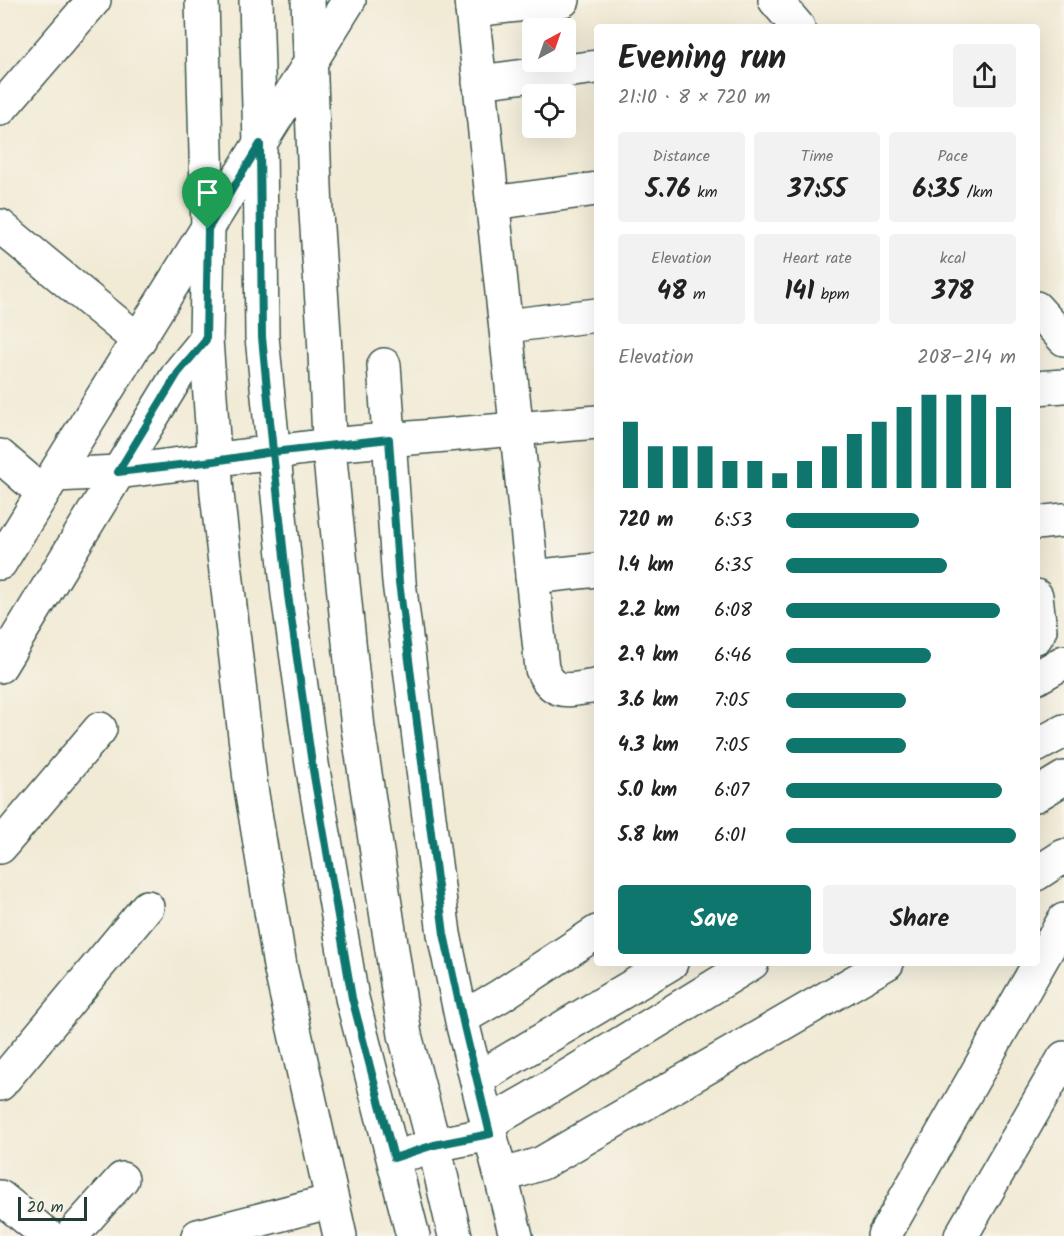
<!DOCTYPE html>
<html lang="en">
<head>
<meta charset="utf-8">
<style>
  body { margin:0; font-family:Kalam,sans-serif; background:#f2f2f2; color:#222; height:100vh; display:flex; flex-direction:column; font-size:22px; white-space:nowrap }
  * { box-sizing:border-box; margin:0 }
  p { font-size:20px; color:#767676 }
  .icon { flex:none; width:33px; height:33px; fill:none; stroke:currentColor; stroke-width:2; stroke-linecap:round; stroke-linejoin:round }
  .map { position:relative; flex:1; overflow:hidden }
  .panel { position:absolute; left:594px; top:24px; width:446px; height:942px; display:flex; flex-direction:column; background:#fff; border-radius:6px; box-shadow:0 6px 24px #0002 }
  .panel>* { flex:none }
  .needle { width:39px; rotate:40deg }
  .controls { position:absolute; left:522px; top:18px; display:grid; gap:12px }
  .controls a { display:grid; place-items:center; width:54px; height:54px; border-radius:6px; background:#fff; box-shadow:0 6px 24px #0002; font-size:30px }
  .scale { position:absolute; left:18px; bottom:15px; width:69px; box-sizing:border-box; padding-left:6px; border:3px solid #1f3d34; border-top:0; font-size:16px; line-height:21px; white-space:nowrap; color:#1f3d34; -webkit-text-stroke:4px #f7f3e8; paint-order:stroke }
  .pin { position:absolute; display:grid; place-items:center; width:51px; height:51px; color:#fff; margin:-62px -26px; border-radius:50% 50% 50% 0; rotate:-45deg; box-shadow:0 0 6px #0007 }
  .pin .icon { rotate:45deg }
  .round { display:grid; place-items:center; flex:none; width:63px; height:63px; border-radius:6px; background:#f2f2f2 }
  .overview { display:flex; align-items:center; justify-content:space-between; height:102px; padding:0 24px }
  h1 { font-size:33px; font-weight:600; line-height:45px }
  .figures { display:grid; grid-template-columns:repeat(3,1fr); gap:9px; height:102px; padding:6px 24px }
  .figures div { display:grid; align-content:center; border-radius:6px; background:#f2f2f2; text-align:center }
  .figures b { font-size:26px; font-weight:600 }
  .figures small { font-size:16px; font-weight:400 }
  .figures p { font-size:16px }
  .chart { height:168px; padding:12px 24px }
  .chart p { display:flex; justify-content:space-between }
  .chart svg { width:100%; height:108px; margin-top:6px; stroke:#0f766e; stroke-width:6 }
  .button { display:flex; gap:12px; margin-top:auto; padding:12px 24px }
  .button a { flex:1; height:69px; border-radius:6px; background:#0f766e; color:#fff; font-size:24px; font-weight:600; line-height:69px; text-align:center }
  .button a+a { background:#f2f2f2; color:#222 }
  ul { padding:0 24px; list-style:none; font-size:20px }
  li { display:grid; grid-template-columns:96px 72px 1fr; align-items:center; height:45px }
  li i { height:15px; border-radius:8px; background:#0f766e }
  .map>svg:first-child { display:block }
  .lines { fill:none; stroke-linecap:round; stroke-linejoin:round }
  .minor-casing { stroke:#3e574c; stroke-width:36 }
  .minor { stroke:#fff; stroke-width:33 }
  .route-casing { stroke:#fff; stroke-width:12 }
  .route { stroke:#0f766e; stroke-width:8 }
</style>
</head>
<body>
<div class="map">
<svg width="1064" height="1236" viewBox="0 0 1064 1236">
  <rect width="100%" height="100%" fill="#f7f3e8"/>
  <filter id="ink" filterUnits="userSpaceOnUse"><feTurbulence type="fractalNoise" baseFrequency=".0167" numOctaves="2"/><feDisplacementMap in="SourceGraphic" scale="12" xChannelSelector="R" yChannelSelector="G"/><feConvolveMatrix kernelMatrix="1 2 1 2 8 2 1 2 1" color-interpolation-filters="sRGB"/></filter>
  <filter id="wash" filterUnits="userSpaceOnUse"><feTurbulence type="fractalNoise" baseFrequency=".008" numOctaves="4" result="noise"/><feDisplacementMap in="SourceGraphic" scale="24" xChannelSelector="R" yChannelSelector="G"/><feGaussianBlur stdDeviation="1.35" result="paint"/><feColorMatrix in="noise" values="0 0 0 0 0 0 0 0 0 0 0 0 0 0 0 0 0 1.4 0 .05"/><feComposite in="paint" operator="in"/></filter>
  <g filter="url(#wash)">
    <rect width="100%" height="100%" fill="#f1ead5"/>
  </g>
  <g filter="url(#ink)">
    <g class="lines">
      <g class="minor-casing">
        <g id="minor">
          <path d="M202,0l6,229 -2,111 11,154 34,294 29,178 60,270"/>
          <path d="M256,0l4,144 2,193 26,258 24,169 40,234 61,238"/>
          <path d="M308,0l8,213 8,120 6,126 28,269 47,307 29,110 21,91"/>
          <path d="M471,0l71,669c12,29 29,20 55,17"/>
          <path d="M775,0l23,27"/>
          <path d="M472,10l91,-10"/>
          <path d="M479,82l118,-15"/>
          <path d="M0,109l94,-109"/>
          <path d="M492,203l105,-14"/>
          <path d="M0,226l139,115"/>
          <path d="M1036,308l28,31"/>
          <path d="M506,326l91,-11"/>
          <path d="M384,365l15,217 45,352 19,92 53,210"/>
          <path d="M1036,388l28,-2"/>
          <path d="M0,456l43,37 306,-493"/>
          <path d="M55,475l63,-3 211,-27 268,-23"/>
          <path d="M1036,523l28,-3"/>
          <path d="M0,563l43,-70"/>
          <path d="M532,577l65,-7"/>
          <path d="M1036,596l4,34 -4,7"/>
          <path d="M0,666l179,-293 27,-33"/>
          <path d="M1036,678l28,-16"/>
          <path d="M1036,746l28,-15"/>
          <path d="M1036,795l28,-17"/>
          <path d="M0,847l100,-118"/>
          <path d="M1036,874l28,-18"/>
          <path d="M462,1018l38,-22 97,-64"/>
          <path d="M477,1079l194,-116"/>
          <path d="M0,1084l147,-177"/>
          <path d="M487,1120l12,-3 33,-19 220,-135"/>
          <path d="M413,1152l21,-7 56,-11"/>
          <path d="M500,1172l18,-1 24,-8 345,-200"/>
          <path d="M0,1197l48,39"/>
          <path d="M71,1236l51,-57"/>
          <path d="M198,1236l134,-35"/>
          <path d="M884,1236l180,-316"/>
          <path d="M961,1236l103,-178"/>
        </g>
      </g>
      <use href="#minor" class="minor"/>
    </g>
  </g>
  <g class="lines" filter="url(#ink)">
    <g class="route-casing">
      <path id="route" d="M208,229l-2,111 -28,33 -60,99 96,-11 59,-9 15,143 24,169 40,234 42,160 40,-13 56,-11 -26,-108 -20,-92 -45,-352 -10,-143 -116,13 -11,-115 -2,-193 -52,85"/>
    </g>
    <use href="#route" class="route"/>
  </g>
</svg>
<div class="controls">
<a><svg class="needle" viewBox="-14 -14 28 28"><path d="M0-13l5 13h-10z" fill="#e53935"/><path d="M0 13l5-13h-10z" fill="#767676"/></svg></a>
<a><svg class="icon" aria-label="locate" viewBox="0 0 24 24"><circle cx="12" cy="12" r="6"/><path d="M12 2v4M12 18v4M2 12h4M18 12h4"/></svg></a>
</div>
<div class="scale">20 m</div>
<div class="pin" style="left:208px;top:229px;background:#1e9e55"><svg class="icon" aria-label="arrive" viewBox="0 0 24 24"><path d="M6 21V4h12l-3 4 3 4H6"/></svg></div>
<section class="panel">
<div class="overview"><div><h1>Evening run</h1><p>21:10 · 8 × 720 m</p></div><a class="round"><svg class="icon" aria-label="share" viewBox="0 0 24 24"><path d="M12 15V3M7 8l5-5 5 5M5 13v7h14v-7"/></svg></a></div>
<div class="figures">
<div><p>Distance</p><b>5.76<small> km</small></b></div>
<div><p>Time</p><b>37:55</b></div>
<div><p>Pace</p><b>6:35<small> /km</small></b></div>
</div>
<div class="figures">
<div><p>Elevation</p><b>48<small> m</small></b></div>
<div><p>Heart rate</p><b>141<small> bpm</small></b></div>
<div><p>kcal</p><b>378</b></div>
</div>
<div class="chart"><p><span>Elevation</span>208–214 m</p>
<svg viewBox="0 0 160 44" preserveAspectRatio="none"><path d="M5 44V17M15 44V27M25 44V27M35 44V27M45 44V33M55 44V33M65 44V38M75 44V33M85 44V27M95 44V22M105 44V17M115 44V11M125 44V6M135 44V6M145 44V6M155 44V11"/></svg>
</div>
<ul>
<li><b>720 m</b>6:53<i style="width:58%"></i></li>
<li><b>1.4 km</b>6:35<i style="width:70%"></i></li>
<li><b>2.2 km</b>6:08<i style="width:93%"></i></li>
<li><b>2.9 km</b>6:46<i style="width:63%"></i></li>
<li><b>3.6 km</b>7:05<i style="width:52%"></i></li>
<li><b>4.3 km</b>7:05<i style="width:52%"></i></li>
<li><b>5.0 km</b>6:07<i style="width:94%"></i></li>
<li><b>5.8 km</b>6:01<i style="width:100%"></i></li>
</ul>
<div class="button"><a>Save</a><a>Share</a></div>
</section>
</div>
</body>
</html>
